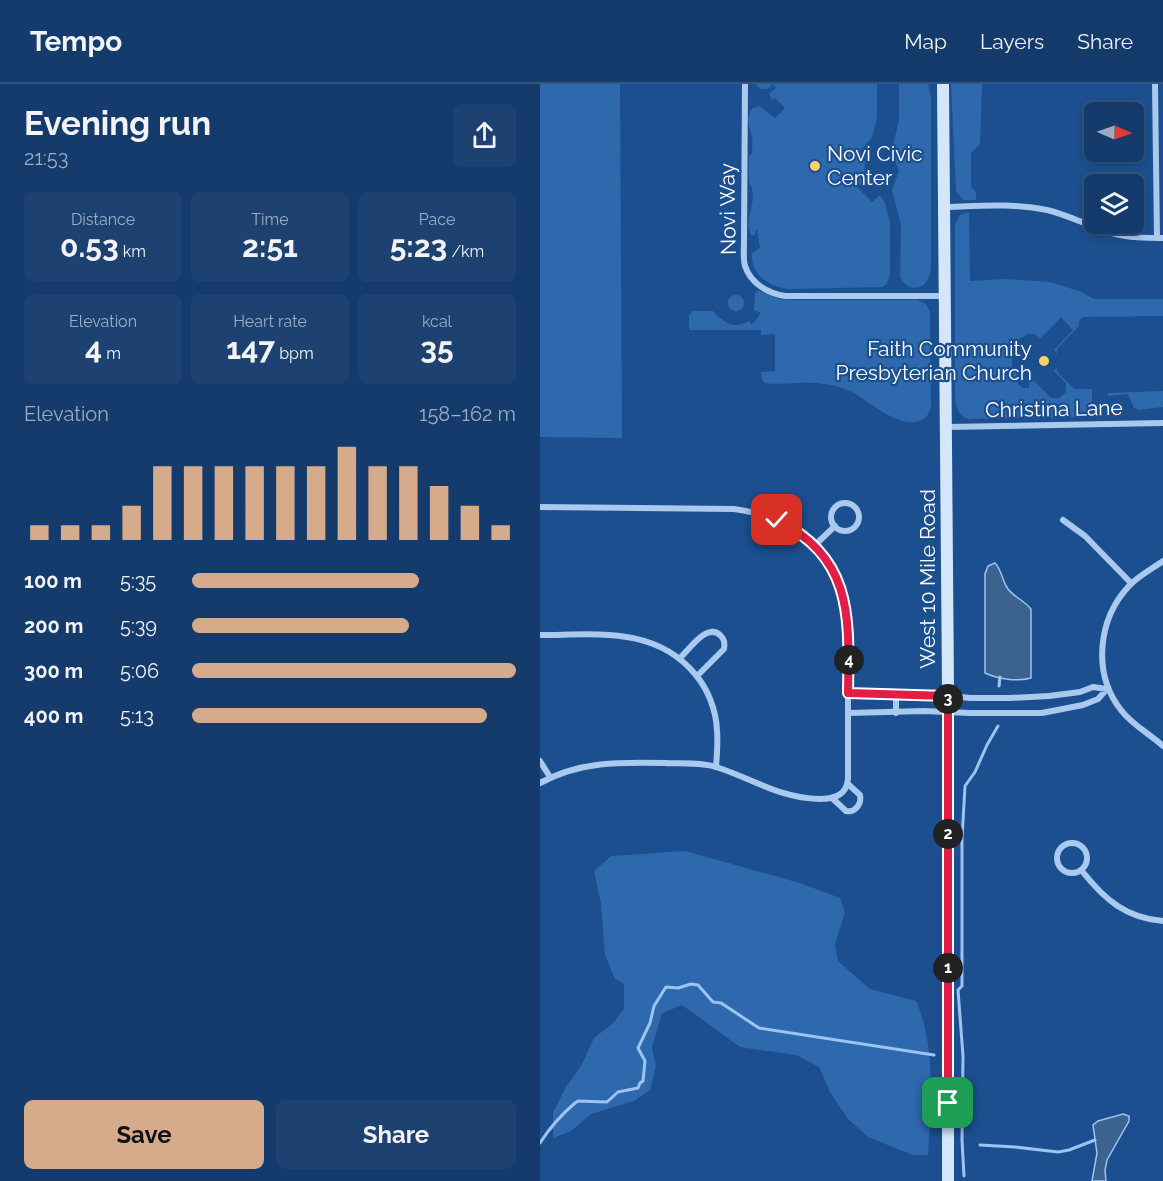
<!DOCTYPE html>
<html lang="en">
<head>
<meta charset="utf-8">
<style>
  body { margin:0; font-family:Raleway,sans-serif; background:#1d4271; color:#f1f3f6; height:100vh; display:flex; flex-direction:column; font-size:22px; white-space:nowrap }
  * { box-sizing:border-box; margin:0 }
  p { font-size:20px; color:#9dadc1 }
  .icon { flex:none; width:33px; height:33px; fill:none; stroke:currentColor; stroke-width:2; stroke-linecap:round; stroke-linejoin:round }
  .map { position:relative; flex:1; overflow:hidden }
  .sheet { display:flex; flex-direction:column; background:#143b6b; width:540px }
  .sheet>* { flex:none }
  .needle { width:39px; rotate:92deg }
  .fabs { position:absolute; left:544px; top:18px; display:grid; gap:12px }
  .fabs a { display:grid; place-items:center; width:60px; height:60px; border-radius:9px; background:#143b6b; box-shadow:0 3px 9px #0003,0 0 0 2px #33557e; font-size:30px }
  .pin { position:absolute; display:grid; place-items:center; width:51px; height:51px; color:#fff; margin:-26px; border-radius:12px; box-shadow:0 3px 9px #0006 }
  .km { position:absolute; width:30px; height:30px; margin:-15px; border-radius:50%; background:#222; color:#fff; font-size:16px; line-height:30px; text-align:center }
  .round { display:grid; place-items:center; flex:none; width:63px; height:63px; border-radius:9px; background:#1d4271 }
  .headline { display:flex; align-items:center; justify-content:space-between; height:102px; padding:0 24px }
  h1 { font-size:33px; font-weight:700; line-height:45px }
  .metrics { display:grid; grid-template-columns:repeat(3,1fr); gap:9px; height:102px; padding:6px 24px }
  .metrics div { display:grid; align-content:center; border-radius:9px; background:#1d4271; text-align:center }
  .metrics b { font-size:30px; font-weight:700 }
  .metrics small { font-size:16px; font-weight:400 }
  .metrics p { font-size:16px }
  .chart { height:168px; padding:12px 24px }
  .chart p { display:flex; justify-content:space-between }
  .chart svg { width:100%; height:108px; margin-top:6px; stroke:#d6ab8b; stroke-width:6 }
  .cta { display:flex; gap:12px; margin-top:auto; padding:12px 24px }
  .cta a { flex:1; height:69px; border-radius:9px; background:#d6ab8b; color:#111; font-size:24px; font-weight:700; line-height:69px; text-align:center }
  .cta a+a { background:#1d4271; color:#f1f3f6 }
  ul { padding:0 24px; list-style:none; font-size:20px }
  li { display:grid; grid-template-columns:96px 72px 1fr; align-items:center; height:45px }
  li i { height:15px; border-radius:8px; background:#d6ab8b }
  header { display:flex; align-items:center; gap:36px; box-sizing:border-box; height:84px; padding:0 30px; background:#143b6b; border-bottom:2px solid #33557e }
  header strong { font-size:28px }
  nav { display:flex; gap:33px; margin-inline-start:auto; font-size:21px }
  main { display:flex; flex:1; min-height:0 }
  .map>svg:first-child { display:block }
  .green { fill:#2e69ad }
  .water { fill:#3c6290; stroke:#9cc4f0; stroke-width:1.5 }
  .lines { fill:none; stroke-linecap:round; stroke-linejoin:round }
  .stream { stroke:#9cc4f0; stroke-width:3 }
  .minor { stroke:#a9c9ee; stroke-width:6 }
  .secondary { stroke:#d6e6fa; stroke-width:12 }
  .route-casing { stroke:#fff; stroke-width:12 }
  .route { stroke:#e11d48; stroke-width:8 }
  .poi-dot { fill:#ffd166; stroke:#1b4f8f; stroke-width:2 }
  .labels { text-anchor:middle; stroke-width:4.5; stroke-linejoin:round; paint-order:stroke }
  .poi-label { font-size:21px; fill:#fff; stroke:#1b4f8f; text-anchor:start }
  .street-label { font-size:21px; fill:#fff; stroke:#1b4f8f }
</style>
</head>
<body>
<header>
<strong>Tempo</strong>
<nav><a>Map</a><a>Layers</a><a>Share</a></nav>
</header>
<main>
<section class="sheet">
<div class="headline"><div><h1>Evening run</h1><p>21:53</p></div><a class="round"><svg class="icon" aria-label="share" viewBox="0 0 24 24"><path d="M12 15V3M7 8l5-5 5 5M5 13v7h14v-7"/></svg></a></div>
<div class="metrics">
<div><p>Distance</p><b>0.53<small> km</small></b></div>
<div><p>Time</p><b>2:51</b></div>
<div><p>Pace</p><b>5:23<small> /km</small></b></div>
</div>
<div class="metrics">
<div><p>Elevation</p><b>4<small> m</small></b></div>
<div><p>Heart rate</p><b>147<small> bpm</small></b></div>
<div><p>kcal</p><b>35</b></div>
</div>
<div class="chart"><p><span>Elevation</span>158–162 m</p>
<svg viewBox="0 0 160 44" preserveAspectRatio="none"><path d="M5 44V38M15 44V38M25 44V38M35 44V30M45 44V14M55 44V14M65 44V14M75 44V14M85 44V14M95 44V14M105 44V6M115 44V14M125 44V14M135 44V22M145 44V30M155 44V38"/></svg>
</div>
<ul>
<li><b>100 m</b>5:35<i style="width:70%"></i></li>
<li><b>200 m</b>5:39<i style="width:67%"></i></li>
<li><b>300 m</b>5:06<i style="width:100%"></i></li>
<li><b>400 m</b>5:13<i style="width:91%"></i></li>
</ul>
<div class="cta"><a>Save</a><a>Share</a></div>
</section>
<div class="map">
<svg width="623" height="1097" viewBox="0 0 623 1097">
  <rect width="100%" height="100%" fill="#1b4f8f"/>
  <g class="green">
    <path d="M0,0h80l2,354 -82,-1z"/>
    <path d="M215,0h122v34l-5,20 -15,16 8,8 -1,12 2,5 -9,8 15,15 8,-7 5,8 5,20v52l-3,8 -4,4 -94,2c-19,-2 -39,-14 -37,-36l8,-5 -3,-20 -3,8 -3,-1c-7,-17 5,-30 1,-46 0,-3 -3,-5 -3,-8 -1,-8 0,-16 0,-24l3,-4c0,-5 1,-11 0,-16 -2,-9 -8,-20 1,-29l6,-2 16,12 10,-10 -10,-10 -3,2 -3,-5 2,-3 5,-4 -3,-4 -6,5h-6z"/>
    <path d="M359,0h29l3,15v163c0,5 0,10 -2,15 -6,15 -23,14 -29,0l1,-52 -9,-35 7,-19 -6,-17v-9l6,-25z"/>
    <path d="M411,0h31l-2,60 -9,9v34l5,5v8h-13l-7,-9z"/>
    <path d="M429,128l1,69 35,-2 45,3 29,9 15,8h69v17l-80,1 -4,4v5l-22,23v5l-3,-4 19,-20 -12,-13 -21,22 -5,-5h-7l-10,6v7l-6,8v13l6,7v9l5,4h6v-5l3,-4 19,19h8l7,-6v-9l-12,-12 3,-4v5l17,17h18v21l-3,7 -121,2c-11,-4 -12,-13 -13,-24v-170l5,-10z"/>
    <path d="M218,206l21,9 9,1h129l9,4 4,8 1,96 -4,8c-21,20 -56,-14 -75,-24 -17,-8 -36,-10 -55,-9 -11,0 -22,2 -32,0l-3,-4 -1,-7 14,-1v-37l-14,1v-5h-72v-15l4,-4h20c11,12 20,19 36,10l3,4 9,-12 -7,-3 1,-17z"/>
    <circle cx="196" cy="219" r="8"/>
    <path d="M623,307v16l-24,3 -5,-2 -6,-14 -20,2v-3z"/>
    <path d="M145,767l115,32 40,15 5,14 -10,32 3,17 32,28 46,12c20,43 15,107 12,154h-15l-45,-18 -20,-18 -18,-27 -11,-25 -23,-12 -56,-8 -58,-42 -20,8 -10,34 4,20 -6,23 -16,11 -43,13 -20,17 -18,7v-25l13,-26 15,-21 13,-28 19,-15 11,-14v-25l-9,-5 -10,-24 -4,-51 -7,-33 17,-15z"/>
  </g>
  <g class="water">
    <path d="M455,479c7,7 7,18 13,26 6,8 17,12 23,20v69c-14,4 -33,1 -46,-5v-99l3,-8z"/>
    <path d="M583,1030l6,2v5l-22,39 -2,10 1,11h-14l5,-28 -4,-28 5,-4z"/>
  </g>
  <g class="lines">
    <g class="stream">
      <path d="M459,602l1,-9"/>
      <path d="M0,1059c9,-14 22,-29 35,-40l3,-2 29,1 11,-10 20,-4 2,-5 3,-2 2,-20 -7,-13 12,-25 4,-17 12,-19 12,1 13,-4 7,1 15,17 8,1 38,25 175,27"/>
      <path d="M440,1061l35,2 43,5 11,-2 26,-10"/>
      <path d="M424,1092l-2,-36 1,-84 -5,-66 4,-4v-147l3,-53 10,-14 12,-27 11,-19"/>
    </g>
    <g class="minor">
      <path d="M205,0l-1,158c0,7 -1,17 1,24 6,18 23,27 40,30h159"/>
      <path d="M615,0l2,154"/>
      <path d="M405,123c33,-1 68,-4 102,3 22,5 43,17 65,23 17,5 34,5 51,5"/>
      <path d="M406,343l217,-4"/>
      <circle cx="305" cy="433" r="14"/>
      <path d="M0,423l194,2c59,7 106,47 114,108 3,22 1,46 0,69 0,31 0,61 0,92 -1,17 -13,21 -29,21 -39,-1 -64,-19 -100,-31 -16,-6 -37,-4 -54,-5 -45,-1 -85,-2 -125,20"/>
      <path d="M523,436l22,16 46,47"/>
      <path d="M275,461l20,-19"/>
      <path d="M623,477c-11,8 -25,15 -34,25 -31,33 -37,87 -8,124 11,15 28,23 42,36"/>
      <path d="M0,551c56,0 115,-9 155,39 13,15 21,36 22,56 1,12 0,25 -1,37"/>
      <path d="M140,574c9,-8 28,-37 41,-22 4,4 4,8 3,13l-27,27"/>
      <path d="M308,609h77l45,5h39l40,-2 31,-4 13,-5 14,2 -9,10 -15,6 -41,8h-72l-46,-2 -75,2"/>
      <path d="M356,629v-19"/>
      <path d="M0,677l10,16"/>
      <path d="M292,714l14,13c9,2 16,-7 14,-16l-12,-11"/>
      <circle cx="532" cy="774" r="15"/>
      <path d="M542,787c23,29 44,47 81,50"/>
    </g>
    <path class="secondary" d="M403,0l5,604v493"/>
  </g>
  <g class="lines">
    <g class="route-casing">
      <path id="route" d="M237,436c77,38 72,99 71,173l100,3v407"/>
    </g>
    <use href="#route" class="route"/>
  </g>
  <g class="poi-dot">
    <circle cx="275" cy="82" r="6"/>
    <circle cx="504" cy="277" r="6"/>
  </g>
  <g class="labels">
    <g class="poi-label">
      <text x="287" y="77">Novi Civic<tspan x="287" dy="24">Center</tspan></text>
      <text x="492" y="272" text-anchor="end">Faith Community<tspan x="492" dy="24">Presbyterian Church</tspan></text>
    </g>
    <g class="street-label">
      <text transform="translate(188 125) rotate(-91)" y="7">Novi Way</text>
      <text transform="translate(514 325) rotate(-1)" y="7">Christina Lane</text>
      <text transform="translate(388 495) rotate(-90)" y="7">West 10 Mile Road</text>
    </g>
  </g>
</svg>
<div class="fabs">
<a><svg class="needle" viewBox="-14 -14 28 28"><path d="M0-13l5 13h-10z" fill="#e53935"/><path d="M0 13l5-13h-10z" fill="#9dadc1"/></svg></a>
<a><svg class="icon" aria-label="layers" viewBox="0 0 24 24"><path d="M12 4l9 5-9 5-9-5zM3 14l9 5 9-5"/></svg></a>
</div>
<div class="pin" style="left:408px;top:1019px;background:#1e9e55"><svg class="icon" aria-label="arrive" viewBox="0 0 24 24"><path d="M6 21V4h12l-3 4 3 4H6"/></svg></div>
<div class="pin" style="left:237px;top:436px;background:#d93025"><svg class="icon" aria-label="check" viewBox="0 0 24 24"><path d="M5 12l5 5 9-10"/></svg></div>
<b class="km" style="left:408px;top:884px">1</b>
<b class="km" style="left:408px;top:750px">2</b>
<b class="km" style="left:408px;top:615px">3</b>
<b class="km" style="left:309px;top:576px">4</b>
</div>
</main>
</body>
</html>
